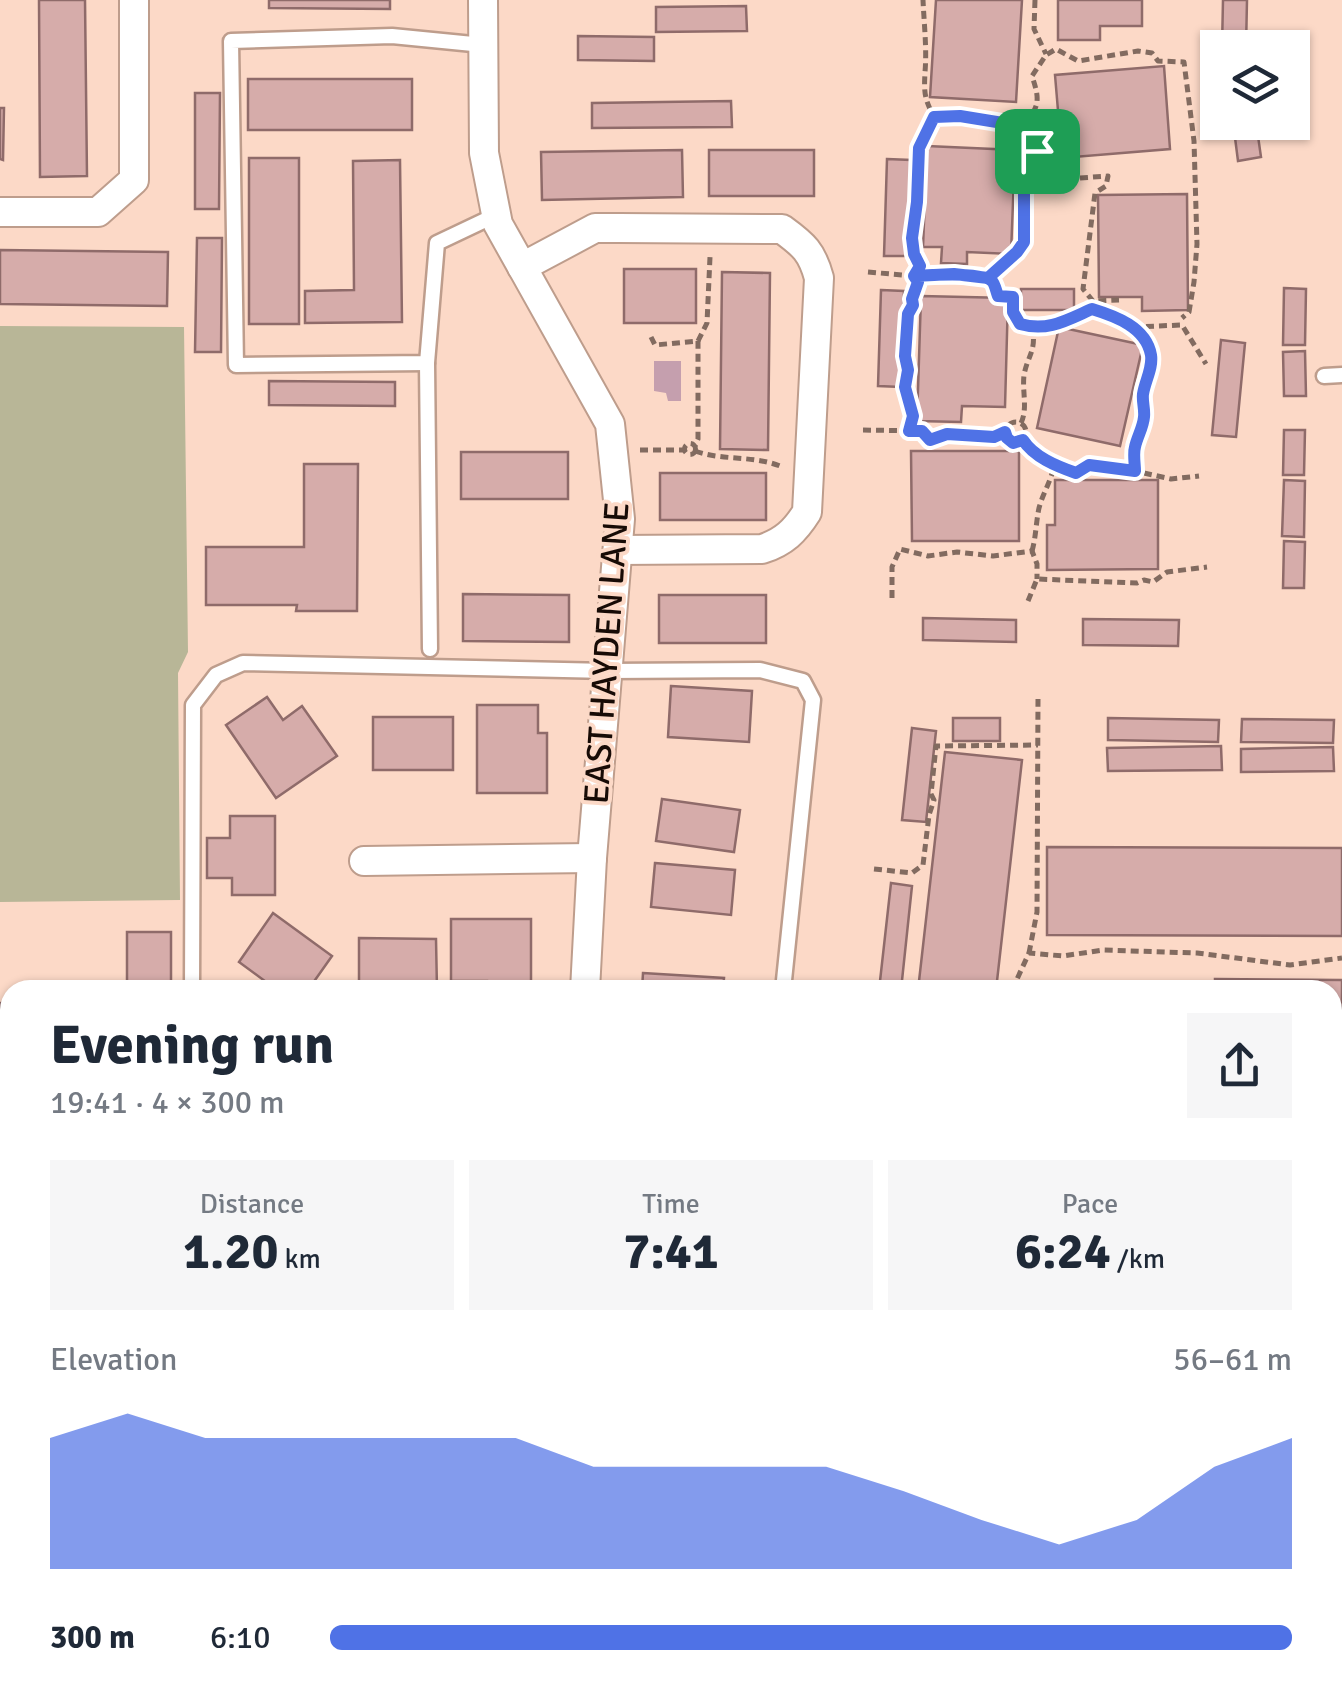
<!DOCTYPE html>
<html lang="en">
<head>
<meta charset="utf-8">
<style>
  body { margin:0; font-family:Signika,sans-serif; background:#f6f6f7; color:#1f2937; height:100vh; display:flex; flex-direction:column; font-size:38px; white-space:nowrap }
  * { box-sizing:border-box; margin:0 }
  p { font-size:32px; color:#747a83 }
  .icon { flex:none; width:55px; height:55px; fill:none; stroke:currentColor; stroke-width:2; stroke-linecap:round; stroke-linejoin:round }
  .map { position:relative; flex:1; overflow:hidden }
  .details { position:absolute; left:0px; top:980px; width:1342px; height:715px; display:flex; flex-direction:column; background:#fff; border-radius:30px 30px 0 0; box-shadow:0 2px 8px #0004 }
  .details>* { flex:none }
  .tools { position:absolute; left:1200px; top:30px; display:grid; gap:20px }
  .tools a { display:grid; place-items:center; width:110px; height:110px; border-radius:0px; background:#fff; box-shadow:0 2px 8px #0004; font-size:50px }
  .pin { position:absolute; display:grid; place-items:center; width:85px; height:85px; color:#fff; margin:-42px; border-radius:20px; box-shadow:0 5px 15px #0006 }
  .round { display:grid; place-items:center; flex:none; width:105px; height:105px; border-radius:0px; background:#f6f6f7 }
  .summary { display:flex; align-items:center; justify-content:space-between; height:170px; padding:0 50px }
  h1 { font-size:55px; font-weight:700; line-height:75px }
  .stats { display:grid; grid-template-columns:repeat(3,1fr); gap:15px; height:170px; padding:10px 50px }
  .stats div { display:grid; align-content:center; border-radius:0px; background:#f6f6f7; text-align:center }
  .stats b { font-size:50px; font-weight:700 }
  .stats small { font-size:28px; font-weight:400 }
  .stats p { font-size:28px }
  .chart { height:280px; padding:20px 50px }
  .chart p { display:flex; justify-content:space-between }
  .chart svg { width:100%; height:180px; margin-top:10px; fill:#4f72e6; opacity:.7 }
  ul { padding:0 50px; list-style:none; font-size:32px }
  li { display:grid; grid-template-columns:160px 120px 1fr; align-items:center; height:75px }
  li i { height:25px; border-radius:12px; background:#4f72e6 }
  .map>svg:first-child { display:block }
  .green { fill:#b8b697 }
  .water { fill:#c59fae }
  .building { fill:#d6acaa; stroke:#8f6b6a; stroke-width:2.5 }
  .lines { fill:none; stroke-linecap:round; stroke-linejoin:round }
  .lane-casing { stroke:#be9d8c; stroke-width:19 }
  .street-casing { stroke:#be9d8c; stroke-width:32 }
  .secondary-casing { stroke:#be9d8c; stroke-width:45 }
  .path { stroke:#826b60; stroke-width:5; stroke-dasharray:8 5; stroke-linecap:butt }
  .lane { stroke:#fff; stroke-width:14 }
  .street { stroke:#fff; stroke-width:28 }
  .secondary { stroke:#fff; stroke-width:40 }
  .route-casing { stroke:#fff; stroke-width:20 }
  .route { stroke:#4f72e6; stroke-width:12 }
  .labels { text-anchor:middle; stroke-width:8; stroke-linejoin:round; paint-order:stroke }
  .street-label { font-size:35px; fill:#170b06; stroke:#fcd9c7 }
</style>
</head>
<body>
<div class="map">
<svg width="1342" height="1695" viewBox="0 0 1342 1695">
  <rect width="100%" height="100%" fill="#fcd9c7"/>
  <path class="green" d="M0,326l184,1 4,325 -10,21 2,227 -180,2z"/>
  <path class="water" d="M654,361h27v40h-13l-2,-8 -12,-2z"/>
  <g class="building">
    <path d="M39,0h46l2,176 -47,1z"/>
    <path d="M269,0h121v9l-121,-1z"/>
    <path d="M936,0h86l-6,102 -86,-5z"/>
    <path d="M1058,0h84v26h-42v14h-42z"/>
    <path d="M1223,0h24l-1,48h-24z"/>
    <path d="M746,6l1,25 -91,1v-25z"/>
    <path d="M578,36l76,1v24l-76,-1z"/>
    <path d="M1164,66l6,83 -108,9 -7,-83z"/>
    <rect x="248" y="79" width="164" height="51"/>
    <path d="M195,93h25l-1,116h-24z"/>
    <path d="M731,101l1,26 -140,1v-25z"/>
    <path d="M0,108h4l-1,52 -3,-1z"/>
    <path d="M1233,122h23l5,35 -23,4z"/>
    <path d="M927,146l88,4 -4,104 -44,-2v12l-26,-1 1,-16h-19z"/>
    <path d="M682,150l1,47 -141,3 -1,-48z"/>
    <rect x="709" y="150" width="105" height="46"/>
    <rect x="249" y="158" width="50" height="166"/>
    <path d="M887,159l24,1 -3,96h-24z"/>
    <path d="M400,160l2,162 -97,1v-32l49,-1 -1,-129z"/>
    <path d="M1187,194l1,116 -46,1v-14h-43l-1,-102z"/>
    <path d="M197,238h25l-1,114h-26z"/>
    <path d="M0,250l168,2 -1,54 -167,-2z"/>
    <rect x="624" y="269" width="72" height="54"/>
    <path d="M722,272l48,1 -2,177 -48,-1z"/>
    <path d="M1284,288l22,1 -1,56h-22z"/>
    <rect x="1021" y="289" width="53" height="21"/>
    <path d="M881,290l23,1 -3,96 -23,-1z"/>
    <path d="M921,296l87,2 -3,109 -43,-1 -1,16 -44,-1z"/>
    <path d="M1059,327l84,18 -23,101 -83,-18z"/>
    <path d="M1221,340l24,3 -9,94 -24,-2z"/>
    <path d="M1305,351l1,45h-22l-1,-44z"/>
    <path d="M269,381l126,1v24l-126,-1z"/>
    <path d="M1284,430h21l-1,45h-21z"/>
    <path d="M911,451h108v90h-107z"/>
    <rect x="461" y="452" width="107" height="47"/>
    <path d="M304,464h54l-1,147h-61l1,-6h-91v-58h98z"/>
    <rect x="660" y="473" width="106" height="47"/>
    <path d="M1055,480h103v89l-111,1v-45h8z"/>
    <path d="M1284,480l21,1 -1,56 -22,-1z"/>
    <path d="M1284,541l21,1 -1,46h-21z"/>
    <path d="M463,594l106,1v47l-106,-1z"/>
    <rect x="659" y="595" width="107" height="48"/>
    <path d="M923,618l93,2v22l-93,-2z"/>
    <path d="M1083,619l96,1 -1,26 -95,-1z"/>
    <path d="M671,686l81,5 -3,51 -81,-5z"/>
    <path d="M267,697l16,23 19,-14 35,50 -61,42 -50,-73z"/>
    <path d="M477,705h61v28h9v60h-70z"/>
    <rect x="373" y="717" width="80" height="53"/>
    <rect x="953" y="718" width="47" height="23"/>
    <path d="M1108,718l111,2 -1,22 -110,-2z"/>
    <path d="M1242,719l92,1 -1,23 -92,-1z"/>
    <path d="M912,728l24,3 -10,91 -24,-2z"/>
    <path d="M1221,746l1,24 -114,1 -1,-23z"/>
    <path d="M1333,747l1,24 -93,1v-23z"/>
    <path d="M945,752l77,8 -26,230h-78z"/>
    <path d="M662,799l78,11 -6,42 -78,-11z"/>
    <path d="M230,816h45v79h-43v-17h-25v-40h23z"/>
    <path d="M1047,847l295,1v88l-295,-1z"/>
    <path d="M655,863l80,7 -4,45 -80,-8z"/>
    <path d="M891,883l21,3 -11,104h-22z"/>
    <path d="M273,913l59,43 -24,34h-31l-38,-28z"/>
    <path d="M451,919h80v71h-44v-9h-36z"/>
    <rect x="127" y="932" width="44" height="50"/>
    <path d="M359,938l77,1 1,51h-78z"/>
    <path d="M643,973l81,5 -1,12h-81z"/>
    <path d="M1215,979l127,1v86h-10v-76h-117z"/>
    <rect x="0" y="1003" width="10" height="47"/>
    <rect x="1332" y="1081" width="10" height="22"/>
    <rect x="0" y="1110" width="10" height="45"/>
    <rect x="0" y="1163" width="10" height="44"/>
    <rect x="0" y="1214" width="10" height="44"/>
    <rect x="60" y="1685" width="59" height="10"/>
    <rect x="244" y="1685" width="55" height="10"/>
    <rect x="407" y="1685" width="52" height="10"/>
    <rect x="585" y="1685" width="47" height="10"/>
  </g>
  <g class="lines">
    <g class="lane-casing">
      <g id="lane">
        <path d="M483,45l-91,-9 -161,5 5,324 191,-2 10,-120 59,-28"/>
        <path d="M427,363l3,286"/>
        <path d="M1324,376l18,-1"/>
        <path d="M192,990l1,-285 23,-30 27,-12 365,8 152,-1 43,11 10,19 -30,290"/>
        <path d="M1332,1464l10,-1"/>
        <path d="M1229,1685v10"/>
        <path d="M356,1695l1,-10"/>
      </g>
    </g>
    <g class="street-casing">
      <g id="street">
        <path d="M483,0l1,153 14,71 112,200 10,95 -28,339 -7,132"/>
        <path d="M0,212h98l36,-32v-180"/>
        <path d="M522,267l73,-39h24l163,1c22,16 30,23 37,49l-12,234c-12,19 -23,30 -45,37l-144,1"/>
        <path d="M364,861l228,-3"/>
        <path d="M187,1695l1,-10"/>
        <path d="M517,1695v-10"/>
      </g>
    </g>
    <g class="secondary-casing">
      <g id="secondary">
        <path d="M1332,1328h10"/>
        <path d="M0,1330h10"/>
      </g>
    </g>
    <g class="path">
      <path d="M1035,0l-1,29 12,25"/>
      <path d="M934,117l26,-1 49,8 15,-1c17,-16 15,-26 8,-47l14,-21 10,-6 22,12 60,-10 14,2 6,8 26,1 10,79 3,103 -3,38 -5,30 -7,6"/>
      <path d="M1024,123l13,28"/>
      <path d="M1068,173l12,5 28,-2 -2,10 -11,7 -12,96 10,12 26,-1"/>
      <path d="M868,272l46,4 6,-10 -7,-12v-16l4,-36 2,-54 15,-31c-10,-19 -10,-25 -9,-45 2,-23 -1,-49 -2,-72"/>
      <path d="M1032,327l-12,-3 -7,-11v-16h-15l-4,-14 -6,-5 29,-26 7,-10 1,-73 12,-18 32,10 -1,12 -7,5 -1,9"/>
      <path d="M1133,327l49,-2 24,39"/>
      <path d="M651,337l4,8 43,-4v98l-3,7"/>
      <path d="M698,341l9,-18 3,-66"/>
      <circle cx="1016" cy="432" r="10"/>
      <path d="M1021,423c7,-15 1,-31 3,-48 4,-21 13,-24 8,-48l25,-1 35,-17c23,7 54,19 59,46 2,14 -6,26 -8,39 -1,8 2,15 1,23 -1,11 -7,20 -9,30 -2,7 0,17 0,24"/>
      <path d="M863,430l59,1 8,9 17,-6 47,3 11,-5"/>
      <path d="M909,431l4,-15 -8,-29 3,-17 -3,-14 3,-43 5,-8 5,-23 -4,-6 40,-2 34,4"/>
      <path d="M1023,440c10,14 20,15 31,26"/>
      <circle cx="690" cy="449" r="5.5"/>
      <path d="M640,450h45"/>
      <path d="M695,451c28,10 57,4 85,15"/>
      <path d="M1032,551c4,-14 4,-29 7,-43 4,-15 12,-27 15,-42l21,7 14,-8 46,6 36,8 28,-3"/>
      <path d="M892,598v-31l8,-18 28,7 29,-4 36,4 39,-5 5,13v15"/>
      <path d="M1028,601l9,-22 100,4 7,-3 9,2 14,-10 40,-5"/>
      <path d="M874,869l38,4 11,-8 6,-50 5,-15 -3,-6 5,-48 102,-1"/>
      <path d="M1029,953l8,-41 1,-213"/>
      <path d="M1012,990l17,-37 34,3 40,-6 94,3 93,12 52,-7"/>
    </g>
    <use href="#lane" class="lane"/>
    <use href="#street" class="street"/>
    <use href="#secondary" class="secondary"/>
  </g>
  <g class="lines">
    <g class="route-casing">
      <path id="route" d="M1037,151l-13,18v73l-7,10 -29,26 -34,-4 -40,2 4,6 -6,17 1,6 -5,9 -3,42 3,14 -3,17 8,29 -4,15h13l8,9 17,-6 47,3 11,-5 2,6 6,5 10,-3c11,17 33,26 53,33l13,-8 46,6c0,-7 -2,-17 0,-24 2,-10 8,-19 9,-30 1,-8 -2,-15 -1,-23 2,-13 10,-26 8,-39 -5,-28 -36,-39 -59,-46 -25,11 -44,23 -72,15l-7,-12v-15l-15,-1c-2,-5 -3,-12 -6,-15 -11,-9 -62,-6 -78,-5l6,-10 -6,-12 -2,-16 5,-36 2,-54 15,-31 26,-1 49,8h15l13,27"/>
    </g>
    <use href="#route" class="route"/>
  </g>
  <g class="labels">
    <g class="street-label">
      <text transform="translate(606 653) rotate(-86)" y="12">EAST HAYDEN LANE</text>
    </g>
  </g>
</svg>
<div class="tools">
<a><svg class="icon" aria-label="layers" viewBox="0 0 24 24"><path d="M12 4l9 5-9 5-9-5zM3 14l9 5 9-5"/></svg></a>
</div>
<div class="pin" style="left:1037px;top:151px;background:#1e9e55"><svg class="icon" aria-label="arrive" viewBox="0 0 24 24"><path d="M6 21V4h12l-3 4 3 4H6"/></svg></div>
<section class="details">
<div class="summary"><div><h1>Evening run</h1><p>19:41 · 4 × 300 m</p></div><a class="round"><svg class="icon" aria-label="share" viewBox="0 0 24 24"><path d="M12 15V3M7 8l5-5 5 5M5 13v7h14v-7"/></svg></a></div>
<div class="stats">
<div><p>Distance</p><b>1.20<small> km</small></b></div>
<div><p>Time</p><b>7:41</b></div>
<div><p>Pace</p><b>6:24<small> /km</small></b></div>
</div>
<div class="chart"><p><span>Elevation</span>56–61 m</p>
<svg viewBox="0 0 160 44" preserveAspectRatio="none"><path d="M0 44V12L10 6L20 12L30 12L40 12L50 12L60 12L70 19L80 19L90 19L100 19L110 25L120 32L130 38L140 32L150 19L160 12V44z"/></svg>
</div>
<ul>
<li><b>300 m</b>6:10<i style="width:100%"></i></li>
</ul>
</section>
</div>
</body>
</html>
